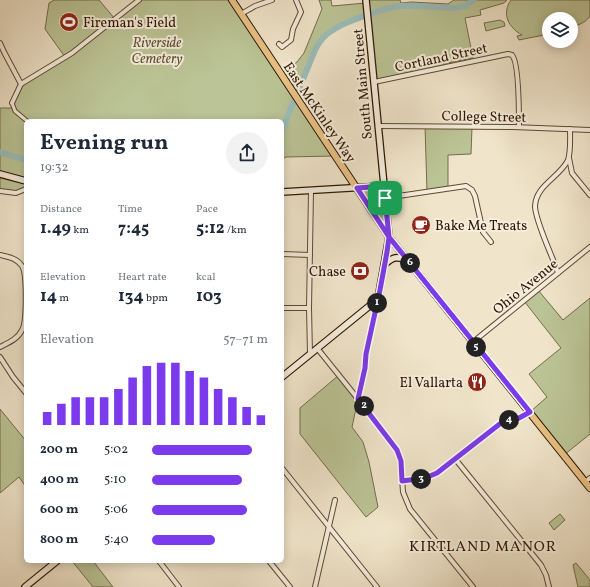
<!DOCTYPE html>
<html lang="en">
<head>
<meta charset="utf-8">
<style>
  body { margin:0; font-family:Vollkorn,serif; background:#f2f2f3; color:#1f2937; height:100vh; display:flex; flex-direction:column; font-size:15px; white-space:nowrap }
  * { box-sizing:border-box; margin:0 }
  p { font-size:13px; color:#747a83 }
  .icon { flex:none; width:22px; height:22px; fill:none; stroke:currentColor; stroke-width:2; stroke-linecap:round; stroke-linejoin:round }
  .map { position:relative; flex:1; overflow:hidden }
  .details { position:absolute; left:24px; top:119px; width:260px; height:444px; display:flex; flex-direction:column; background:#fff; border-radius:6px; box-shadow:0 2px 10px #0003 }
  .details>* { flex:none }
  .fabs { position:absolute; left:542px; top:12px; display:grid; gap:8px }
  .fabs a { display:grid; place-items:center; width:36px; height:36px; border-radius:50%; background:#fff; box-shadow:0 2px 10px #0003; font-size:20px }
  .pin { position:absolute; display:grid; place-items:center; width:34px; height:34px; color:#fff; margin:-17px; border-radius:8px; box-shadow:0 2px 6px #0006 }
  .km { position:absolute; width:20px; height:20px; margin:-10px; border-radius:50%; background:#222; color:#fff; font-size:11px; line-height:20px; text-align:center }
  .round { display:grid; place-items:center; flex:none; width:42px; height:42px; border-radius:21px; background:#f2f2f3 }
  .head { display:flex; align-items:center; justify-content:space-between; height:68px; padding:0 16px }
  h1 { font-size:22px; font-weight:700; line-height:30px }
  .figures { display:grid; grid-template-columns:repeat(3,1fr); gap:6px; height:68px; padding:4px 16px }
  .figures div { display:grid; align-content:center }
  .figures b { font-size:17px; font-weight:700 }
  .figures small { font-size:11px; font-weight:400 }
  .figures p { font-size:11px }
  .chart { height:112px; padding:8px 16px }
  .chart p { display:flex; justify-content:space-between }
  .chart svg { width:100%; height:72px; margin-top:4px; stroke:#7c3aed; stroke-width:6 }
  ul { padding:0 16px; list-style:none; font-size:13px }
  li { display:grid; grid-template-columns:64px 48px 1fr; align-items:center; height:30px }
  li i { height:10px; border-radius:5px; background:#7c3aed }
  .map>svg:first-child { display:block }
  .green { fill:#bbc496; stroke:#756c4b }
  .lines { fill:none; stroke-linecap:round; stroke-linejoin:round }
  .river { stroke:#9bbebc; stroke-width:6 }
  .pedestrian-casing { stroke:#5f4933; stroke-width:5 }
  .minor-casing { stroke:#5f4933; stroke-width:6 }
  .secondary-casing { stroke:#2f1500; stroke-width:8 }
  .primary-casing { stroke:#2f1500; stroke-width:8 }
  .pedestrian { stroke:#f5eedd; stroke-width:3 }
  .minor { stroke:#f5eedd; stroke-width:4 }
  .secondary { stroke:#f5eedd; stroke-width:5.5 }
  .primary { stroke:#e8c286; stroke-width:6 }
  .route-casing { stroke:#fff; stroke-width:8 }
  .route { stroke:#7c3aed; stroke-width:5 }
  .labels { text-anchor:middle; stroke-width:4; stroke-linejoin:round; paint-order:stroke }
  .poi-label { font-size:14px; fill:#2f1500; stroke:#f5eedd; text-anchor:start }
  .park-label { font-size:14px; font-style:italic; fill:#605234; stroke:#f5eedd }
  .street-label { font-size:14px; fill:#2f1500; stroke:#f5eedd }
  .neighbourhood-label { font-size:15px; letter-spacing:1px; fill:#2f1500; stroke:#f5eedd }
</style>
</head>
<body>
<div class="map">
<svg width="590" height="587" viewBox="0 0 590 587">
  <rect width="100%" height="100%" fill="#f0e5cb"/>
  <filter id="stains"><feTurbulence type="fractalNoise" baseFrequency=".005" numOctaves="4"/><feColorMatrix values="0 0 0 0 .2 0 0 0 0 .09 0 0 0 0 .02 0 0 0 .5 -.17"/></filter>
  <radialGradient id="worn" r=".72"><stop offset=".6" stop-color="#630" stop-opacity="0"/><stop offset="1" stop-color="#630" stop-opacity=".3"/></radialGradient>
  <g class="green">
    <path d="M54,0h45l16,19 24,-19h93l49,74 16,-12 7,-9 18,-44 -3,-9h12l1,6 34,-3v-3h34l1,3 11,-1 36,2 6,-4h53l-3,3 -24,7 1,5 -16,3 8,40 -30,6v4l-69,14 -6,-66c-12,4 -25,7 -35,13 -22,14 -28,44 -37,67l39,60 -49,1 -4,2v-38h-256v68l-3,2h-23v-83h13l-1,-3 9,-21 44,-27 -20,-28 4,-26z"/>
    <path d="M511,0h79v16c-6,9 -14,8 -19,13v-10h-22v15l-30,6 -2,-4 5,-1c-13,-7 -21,-21 -11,-35z"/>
    <path d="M500,20l4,2 1,4 -19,5 -2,-8z"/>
    <path d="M425,126l47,1 -1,27 -23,1v34l-21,3z"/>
    <path d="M384,186l5,51 -32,-49z"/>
    <path d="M538,290l25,30 27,-22v136l-26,21 -34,-43 17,-15 -18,-23 32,-26 -37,-47z"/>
    <path d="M339,375l19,24 -6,28 11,15 6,20 9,45 -12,10 -66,-83v-26z"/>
    <path d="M0,409l26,32v46l-7,-10 -19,16z"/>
    <path d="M560,514l5,6 -11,10 -5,-7z"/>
    <path d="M72,561h21l20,26h-20z"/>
    <path d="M576,563l14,17v7h-12l-5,-22z"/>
  </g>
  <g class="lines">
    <g class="river">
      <path d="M282,130l33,-80c4,-8 9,-15 18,-20 11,-8 54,-23 67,-24 18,-1 37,2 56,2l9,-2 9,-6"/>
      <path d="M0,152l26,8"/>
    </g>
    <g class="pedestrian-casing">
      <path id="pedestrian" d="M12,103l3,8 12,10"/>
    </g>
    <g class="minor-casing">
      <g id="minor">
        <path d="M241,14l14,-8 17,-6"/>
        <path d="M0,43l4,9 17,32"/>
        <path d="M279,44l3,3 9,-7 2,-11 8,-17 -5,-12"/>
        <path d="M374,82l134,-28 4,1c7,7 7,59 7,72"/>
        <path d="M12,103l9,-19 51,-31 67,-53"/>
        <path d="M378,126l135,1 77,3"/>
        <path d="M569,158l3,15 18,22"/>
        <path d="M0,191l16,2 10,-4"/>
        <path d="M385,194l12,-1 2,2"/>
        <path d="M385,198l81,-12 6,4 3,6 8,36 8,10"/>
        <path d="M282,254l28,1"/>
        <path d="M0,255c8,2 17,3 22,11 5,7 5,56 0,64 -4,9 -14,13 -22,17"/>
        <path d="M558,273c-5,-16 -23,-52 -23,-67 1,-21 25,-29 33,-46 3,-9 2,-22 2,-31"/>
        <path d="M282,308h27"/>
        <path d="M473,342l117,-95"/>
        <path d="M317,348l41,51 39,52 4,10 2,31 7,17 63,78"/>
        <path d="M310,354l-1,-46 2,-117"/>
        <path d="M0,357l13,20 13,16"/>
        <path d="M358,399l7,-31 1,-15 12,-54"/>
        <path d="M456,460l85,105 5,10 3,12"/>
        <path d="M282,468l95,119"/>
        <path d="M402,481l23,-3 12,-5 64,-50 18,-5 11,-6"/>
        <path d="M585,482l5,-4"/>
        <path d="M159,561l20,26"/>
        <path d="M269,561l21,26"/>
        <path d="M315,587l20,-87"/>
      </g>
    </g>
    <g class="secondary-casing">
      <g id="secondary">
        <path d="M0,174l26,7"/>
        <path d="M282,192l102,-6"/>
        <path d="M385,264c8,-7 12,-8 22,-4"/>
        <path d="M282,377l96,-78 11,-62 -23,-237"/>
        <path d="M25,587l32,-26"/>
      </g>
    </g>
    <g class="primary-casing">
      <path id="primary" d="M232,0l157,237 201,251"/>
    </g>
    <use href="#pedestrian" class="pedestrian"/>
    <use href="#minor" class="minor"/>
    <use href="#secondary" class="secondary"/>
    <use href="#primary" class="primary"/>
  </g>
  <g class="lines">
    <g class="route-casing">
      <path id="route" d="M385,198l4,39 -2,15 -7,38 -14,64 -1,14 -7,31 39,51 4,11 1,20 23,-3 12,-5 64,-50 18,-5 11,-6 -141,-175 -32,-49 27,-2 1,8 12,-1 2,2 -2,2 -12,1"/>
    </g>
    <use href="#route" class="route"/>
  </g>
  <defs>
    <g id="stadium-disc" transform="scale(1)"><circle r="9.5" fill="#8f2418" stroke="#f5eedd"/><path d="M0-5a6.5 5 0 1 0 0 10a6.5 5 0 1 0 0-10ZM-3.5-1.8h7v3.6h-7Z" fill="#fff"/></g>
    <g id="cafe-disc" transform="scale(1)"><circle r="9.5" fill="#8f2418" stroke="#f5eedd"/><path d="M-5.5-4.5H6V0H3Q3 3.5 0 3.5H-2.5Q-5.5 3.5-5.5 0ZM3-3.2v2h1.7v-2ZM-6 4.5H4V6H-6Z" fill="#fff"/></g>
    <g id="bank-disc" transform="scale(1)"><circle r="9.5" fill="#8f2418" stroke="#f5eedd"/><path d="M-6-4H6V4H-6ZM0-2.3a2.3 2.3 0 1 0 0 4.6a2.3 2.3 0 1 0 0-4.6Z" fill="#fff"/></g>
    <g id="restaurant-disc" transform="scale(1)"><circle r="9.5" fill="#8f2418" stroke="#f5eedd"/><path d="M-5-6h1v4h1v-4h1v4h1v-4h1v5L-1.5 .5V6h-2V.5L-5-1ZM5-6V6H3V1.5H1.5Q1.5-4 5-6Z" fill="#fff"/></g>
  </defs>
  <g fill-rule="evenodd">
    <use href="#stadium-disc" x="69" y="22"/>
    <use href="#cafe-disc" x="421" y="225"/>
    <use href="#bank-disc" x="360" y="271"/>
    <use href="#restaurant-disc" x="477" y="382"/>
  </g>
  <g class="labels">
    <g class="poi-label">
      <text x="83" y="27">Fireman's Field</text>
      <text x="435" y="230">Bake Me Treats</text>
      <text x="346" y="276" text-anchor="end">Chase</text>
      <text x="463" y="387" text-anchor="end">El Vallarta</text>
    </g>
    <g class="park-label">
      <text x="157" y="47">Riverside<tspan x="157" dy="16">Cemetery</tspan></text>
    </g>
    <g class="street-label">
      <text transform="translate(441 57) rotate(-12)" y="5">Cortland Street</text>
      <text transform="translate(362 84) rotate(-95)" y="5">South Main Street</text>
      <text transform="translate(320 112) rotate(56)" y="5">East McKinley Way</text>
      <text transform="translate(484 116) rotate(1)" y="5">College Street</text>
      <text transform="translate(525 286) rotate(-39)" y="5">Ohio Avenue</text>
    </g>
    <g class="neighbourhood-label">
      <text x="483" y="551">KIRTLAND MANOR</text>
    </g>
  </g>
  <rect width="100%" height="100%" filter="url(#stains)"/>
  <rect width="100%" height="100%" fill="url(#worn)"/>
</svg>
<div class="fabs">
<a><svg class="icon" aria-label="layers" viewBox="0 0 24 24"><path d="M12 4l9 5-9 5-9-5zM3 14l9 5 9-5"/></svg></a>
</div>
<div class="pin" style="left:385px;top:198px;background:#1e9e55"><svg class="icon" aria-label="arrive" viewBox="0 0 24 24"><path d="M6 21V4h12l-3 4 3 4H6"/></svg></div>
<b class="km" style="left:377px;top:303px">1</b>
<b class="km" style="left:364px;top:406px">2</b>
<b class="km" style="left:421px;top:479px">3</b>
<b class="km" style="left:509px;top:420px">4</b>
<b class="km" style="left:476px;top:347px">5</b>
<b class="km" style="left:410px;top:263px">6</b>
<section class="details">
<div class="head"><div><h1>Evening run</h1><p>19:32</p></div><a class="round"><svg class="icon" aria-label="share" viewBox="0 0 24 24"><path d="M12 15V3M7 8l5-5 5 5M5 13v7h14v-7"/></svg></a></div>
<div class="figures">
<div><p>Distance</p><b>1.49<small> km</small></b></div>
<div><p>Time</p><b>7:45</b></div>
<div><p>Pace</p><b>5:12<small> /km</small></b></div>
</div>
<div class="figures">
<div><p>Elevation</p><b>14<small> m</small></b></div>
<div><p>Heart rate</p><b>134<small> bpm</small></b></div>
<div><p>kcal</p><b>103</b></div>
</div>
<div class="chart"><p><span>Elevation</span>57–71 m</p>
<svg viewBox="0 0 160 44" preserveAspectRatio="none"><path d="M5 44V36M15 44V31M25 44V27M35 44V27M45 44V27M55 44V22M65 44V15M75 44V8M85 44V6M95 44V6M105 44V11M115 44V15M125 44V22M135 44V27M145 44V33M155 44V38"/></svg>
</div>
<ul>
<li><b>200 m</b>5:02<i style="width:86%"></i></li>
<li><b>400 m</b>5:10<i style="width:78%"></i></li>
<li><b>600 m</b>5:06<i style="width:82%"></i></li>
<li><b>800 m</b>5:40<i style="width:54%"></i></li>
</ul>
</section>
</div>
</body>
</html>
